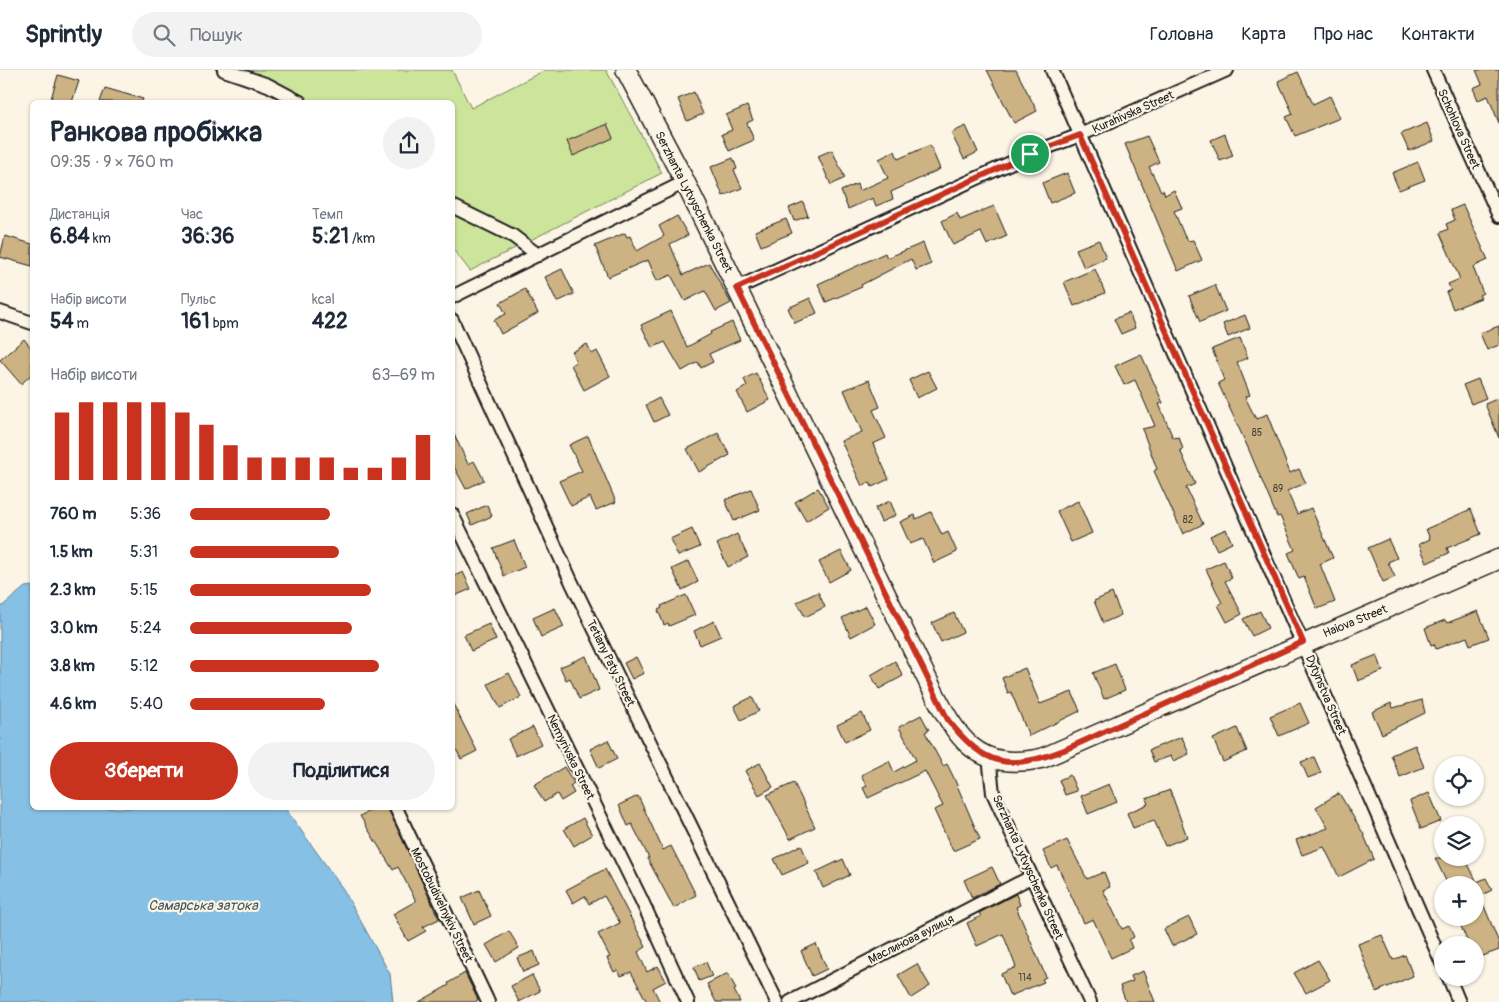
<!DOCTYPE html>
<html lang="uk">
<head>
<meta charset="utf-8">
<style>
  body { margin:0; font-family:Pangolin,sans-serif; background:#f2f2f3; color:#1f2937; height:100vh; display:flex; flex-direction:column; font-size:19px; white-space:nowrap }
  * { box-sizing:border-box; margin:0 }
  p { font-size:16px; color:#747a83 }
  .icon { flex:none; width:28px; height:28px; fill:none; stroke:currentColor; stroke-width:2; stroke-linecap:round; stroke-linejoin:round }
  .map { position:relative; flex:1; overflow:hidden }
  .details { position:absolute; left:30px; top:30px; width:425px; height:710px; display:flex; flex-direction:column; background:#fff; border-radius:8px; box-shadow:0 1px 4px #0004 }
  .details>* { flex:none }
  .controls { position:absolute; left:1434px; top:686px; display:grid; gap:10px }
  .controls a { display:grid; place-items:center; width:50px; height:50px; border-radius:50%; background:#fff; box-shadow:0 1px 4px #0004; font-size:25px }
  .pin { position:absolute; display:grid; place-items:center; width:42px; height:42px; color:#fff; margin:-21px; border:2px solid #fff; border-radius:50%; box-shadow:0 1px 5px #0007 }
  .round { display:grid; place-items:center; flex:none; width:52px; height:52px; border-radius:26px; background:#f2f2f3 }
  .head { display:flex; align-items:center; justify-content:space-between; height:85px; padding:0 20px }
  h1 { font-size:28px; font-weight:700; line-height:38px }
  .stats { display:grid; grid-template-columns:repeat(3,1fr); gap:8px; height:85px; padding:5px 20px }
  .stats div { display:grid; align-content:center }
  .stats b { font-size:21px; font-weight:700 }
  .stats small { font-size:14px; font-weight:400 }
  .stats p { font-size:14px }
  .chart { height:140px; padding:10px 20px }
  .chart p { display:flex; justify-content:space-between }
  .chart svg { width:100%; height:90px; margin-top:5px; stroke:#c8321e; stroke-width:6 }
  .button { display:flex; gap:10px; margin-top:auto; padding:10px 20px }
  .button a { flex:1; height:58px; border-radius:30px; background:#c8321e; color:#fff; font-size:20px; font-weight:700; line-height:58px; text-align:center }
  .button a+a { background:#f2f2f3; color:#1f2937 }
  ul { padding:0 20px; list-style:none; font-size:16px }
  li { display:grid; grid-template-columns:80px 60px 1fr; align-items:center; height:38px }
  li i { height:12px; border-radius:6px; background:#c8321e }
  header { display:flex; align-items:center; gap:30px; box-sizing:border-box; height:70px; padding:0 25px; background:#fff; border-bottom:1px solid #e0e1e3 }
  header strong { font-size:24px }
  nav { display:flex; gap:28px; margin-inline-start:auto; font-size:18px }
  .search { width:350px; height:45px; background:#f2f2f3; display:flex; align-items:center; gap:12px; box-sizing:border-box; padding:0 18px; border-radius:28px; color:#747a83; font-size:19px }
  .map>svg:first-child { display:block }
  .green { fill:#cce59b; stroke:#74805c }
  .water { fill:#86c0e5; stroke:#5c7e95 }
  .building { fill:#cdb383; stroke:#1c1c1c }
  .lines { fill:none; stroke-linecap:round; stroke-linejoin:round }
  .minor-casing { stroke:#1c1c1c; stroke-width:16 }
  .secondary-casing { stroke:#1c1c1c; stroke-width:22 }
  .minor { stroke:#fcf5e5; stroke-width:12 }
  .secondary { stroke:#fcf5e5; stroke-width:19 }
  .route-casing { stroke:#fff; stroke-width:10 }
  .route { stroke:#c8321e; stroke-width:6 }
  .labels { text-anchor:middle; stroke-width:4.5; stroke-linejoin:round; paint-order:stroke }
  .number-label { font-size:10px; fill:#484236 }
  .street-label { font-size:12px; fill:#1c1c1c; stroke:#fcf5e5 }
  .water-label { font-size:14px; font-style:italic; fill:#415562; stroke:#fcf5e5 }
</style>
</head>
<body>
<header>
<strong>Sprintly</strong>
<div class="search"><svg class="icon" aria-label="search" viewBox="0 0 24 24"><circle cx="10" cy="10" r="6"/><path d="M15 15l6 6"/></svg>Пошук</div>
<nav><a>Головна</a><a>Карта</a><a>Про нас</a><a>Контакти</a></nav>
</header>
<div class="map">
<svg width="1499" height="932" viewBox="0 0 1499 932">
  <rect width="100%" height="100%" fill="#fcf5e5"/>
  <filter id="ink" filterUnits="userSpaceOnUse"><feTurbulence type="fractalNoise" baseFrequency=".02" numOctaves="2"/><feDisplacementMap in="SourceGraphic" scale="10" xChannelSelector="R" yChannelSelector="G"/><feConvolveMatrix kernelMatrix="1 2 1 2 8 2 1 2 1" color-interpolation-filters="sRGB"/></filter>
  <g filter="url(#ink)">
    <path class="green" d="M242,0h210l19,38 74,-38h61l56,103 -192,98 -17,-22 -1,-147h-165z"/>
    <path class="water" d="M32,516v222h253l58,81 47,85 3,28h-393v-394l25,-21z"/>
    <g class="building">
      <path d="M987,0h29l21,41 -23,12z"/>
      <path d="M1476,0h23v53l-11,-27 -10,4 -5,-12 9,-4z"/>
      <path d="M1298,2l15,32 17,-8 10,22 -45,18 -9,-19 7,-3 -15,-33z"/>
      <path d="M58,5l21,6 -7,21h-22z"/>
      <path d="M105,18l38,11 -1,3h-42z"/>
      <path d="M694,22l9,22 -16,7 -9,-22z"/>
      <path d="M747,36l6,14 -6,3 7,17 -25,11 -7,-17 10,-4 -6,-15z"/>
      <path d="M1427,53l7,18 -25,10 -8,-17z"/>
      <path d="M607,54l6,14 -40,18 -6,-15z"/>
      <path d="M966,56l12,26 -14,7 -13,-26z"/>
      <path d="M1225,64l8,22 -13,5 -9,-21z"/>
      <path d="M1147,66l12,26 -10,5 12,24 2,-1 2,5 9,-5 8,18 -8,3 10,24 4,6 5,-1 9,20 -24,11 -53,-127z"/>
      <path d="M930,75l10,24 -49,23 2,7 -17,7 -3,-8 -25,11 -7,-18 16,-7 2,7 29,-13 -9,-19 16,-8 3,8z"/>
      <path d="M832,80l13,28 -14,7 -13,-29z"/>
      <path d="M733,88l4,11 -3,1 8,18 -19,8 -12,-29z"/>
      <path d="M1418,92l7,18 -26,10 -7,-17z"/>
      <path d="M1067,103l8,20 -25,10 -8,-20z"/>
      <path d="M803,132l5,14 -14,5 -5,-13z"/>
      <path d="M1463,135l25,55 -15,7 10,26 -4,2 2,3 -28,11 -7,-17 5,-2 -3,-6 12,-5 -20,-46 8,-4 -2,-5 9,-4 -4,-10z"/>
      <path d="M994,136l13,30 -20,9 -6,-13 -28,13 -11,-24 15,-8 3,7z"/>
      <path d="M677,146l11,19 -18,9 13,31 26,-12 22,40 -15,8 -11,-20 -20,10 -14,-26 -14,6 -9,-21 -40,17 -13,-31 30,-13 2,4 3,-1 7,15 27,-15 -5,-10z"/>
      <path d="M786,149l6,14 -31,13 -6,-15z"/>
      <path d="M5,166l27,8v22l-32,-9z"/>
      <path d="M1099,170l7,18 -22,10 -8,-19z"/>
      <path d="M923,173l8,21 -15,6 -5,-11 -50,26 1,2 -36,15 -8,-18 67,-31 2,5z"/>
      <path d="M562,199l12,25 -17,8 -12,-25z"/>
      <path d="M1095,199l10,24 -31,13 -10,-24z"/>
      <path d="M1215,215l11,26 -26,11 -11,-26z"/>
      <path d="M525,219l13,24 -37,21 -7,-14 12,-6 -6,-11z"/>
      <path d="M810,228l7,15 -22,10 -7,-15z"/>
      <path d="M671,241l16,36 24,-13 -1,-2 22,-10 8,18 -31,14 4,8 -12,6 -3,-6 -16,9 -17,-29 -13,6 -11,-23z"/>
      <path d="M1129,243l6,15 -14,6 -7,-15z"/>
      <path d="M1245,245l5,13 -22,9 -5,-13z"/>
      <path d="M1499,256v19l-12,5 -7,-17z"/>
      <path d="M1240,268l8,20 -11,4 13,33 -5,2 11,22 11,-5 23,59 9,-4 7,14 -19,8 10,23 14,-6 22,50 -13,6 15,38 -18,7 -13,-32 -5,2 -11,-26 7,-3 -15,-34 -3,1 -28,-67 -31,-67 6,-3 -12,-31z"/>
      <path d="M24,269l8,10v25l-11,10 -21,-24z"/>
      <path d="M587,274l5,10 5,-3 13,25 -26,14 -13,-25 5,-3 -4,-10z"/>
      <path d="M1141,284l22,49 -4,1 14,34 6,-1 4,12 -3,1 15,34 -9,4 17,36 -20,10 -29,-63 3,-2 -15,-40 13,-3 -20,-46 -11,5 -9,-19z"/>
      <path d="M928,301l9,17 -20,10 -8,-18z"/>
      <path d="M756,303l14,27 -23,12 -10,-20 10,-6 -3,-7z"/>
      <path d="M1478,309l8,19 -15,6 -8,-19z"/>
      <path d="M869,310l11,27 -7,3 13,28 -13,6 16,35 -17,8 -2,-5 -8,4 -21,-45 21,-9 -18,-42z"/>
      <path d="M659,328l9,17 -14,7 -8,-17z"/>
      <path d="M1499,328v40l-14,-34z"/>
      <path d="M452,360l16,34 6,-3 10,19 -18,9 -14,-26z"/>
      <path d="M718,363l12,22 -31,17 -12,-23z"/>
      <path d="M588,366l28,66 -20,8 -6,-13 -19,9 -12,-25 23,-10 -13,-26z"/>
      <path d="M818,418l11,19 -23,14 -11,-19z"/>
      <path d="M751,419l9,21 -26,11 -9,-21z"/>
      <path d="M890,431l6,14 -15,7 -6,-14z"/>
      <path d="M1078,431l14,32 -21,9 -14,-31z"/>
      <path d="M487,435l5,11 -20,9 -5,-11z"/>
      <path d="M1471,439l10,25 -34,14 2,5 -22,10 -8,-19 11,-5 -4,-10z"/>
      <path d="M931,442l11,23 6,-3 9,20 -23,11 -11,-24 -13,5 -10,-22 15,-7 1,4z"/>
      <path d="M692,459l8,18 -22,9 -8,-17z"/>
      <path d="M1226,459l6,14 -15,7 -7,-14z"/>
      <path d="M737,464l11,23 -20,10 -11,-23z"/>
      <path d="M1388,469l9,19 -9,4 7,15 -12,5 -15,-34z"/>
      <path d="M514,470l11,27 -21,9 -11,-28z"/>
      <path d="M841,481l10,19 -22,12 -10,-20z"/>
      <path d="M689,491l9,21 -16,8 -10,-21z"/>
      <path d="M1224,491l8,17 -7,3 17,33 -15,8 -9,-17 4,-2 -16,-34z"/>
      <path d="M463,502l8,17 -19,8v-20z"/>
      <path d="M818,522l7,15 -20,10 -8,-15z"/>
      <path d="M1112,523l9,22 -18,8 -9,-22z"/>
      <path d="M686,525l9,20 -26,11 -1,-3 -4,2 -6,-15 4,-2 -1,-2z"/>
      <path d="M866,536l9,18 -24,13 -9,-19z"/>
      <path d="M555,538l9,19 -23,10 -8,-19z"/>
      <path d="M1260,541l8,17 -16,8 -9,-17z"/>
      <path d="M1478,541l11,27 -19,7 -3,-8 -31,12 -2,-5 -3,1 -6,-17 20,-8 2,3z"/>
      <path d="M954,543l9,19 -22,10 -9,-19z"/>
      <path d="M714,551l7,15 -21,9 -6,-14z"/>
      <path d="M489,554l7,16 -25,11 -7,-16z"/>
      <path d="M1377,585l6,16 -25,10 -6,-16z"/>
      <path d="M586,586l13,34 -20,9 -9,-21 -4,2 -6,-13z"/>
      <path d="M636,587l8,16 -12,6 -8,-16z"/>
      <path d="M895,591l8,15 -24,13 -8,-14z"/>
      <path d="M1115,594l10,26 -21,9 -11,-26z"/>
      <path d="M1025,598l15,36 32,-12 8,19 -51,25 -18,-44 -3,1 -6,-15z"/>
      <path d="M509,603l12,24 -21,11 -12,-24z"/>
      <path d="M752,627l7,14 -18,9 -7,-14z"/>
      <path d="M1422,630l3,13 -43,21 -10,-22 19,-9 2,5z"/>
      <path d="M452,632l25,49 -16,8 -9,-18z"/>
      <path d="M1300,633l9,20 -30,13 -9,-20z"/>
      <path d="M862,643l8,17 -25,12 -8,-17z"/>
      <path d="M921,645l8,15 -4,2 18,34 4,-2 6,12 27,63 -27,12 -19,-41 9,-4 -18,-35 -57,27 -5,-10 4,-2 -6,-11 28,-14 5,11 22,-12 -17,-33z"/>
      <path d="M533,657l8,17 -25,12 -8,-17z"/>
      <path d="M1237,658l10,23 -24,11 -10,-23z"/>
      <path d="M1182,667l7,17 -16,7 -2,-5 -17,6 -5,-12z"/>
      <path d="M608,670l9,19 -18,9 -9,-19z"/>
      <path d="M1415,675l9,22 -24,10 -9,-22z"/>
      <path d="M1314,687l7,16 -13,5 -7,-16z"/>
      <path d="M760,693l13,24 -14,8 -14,-24z"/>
      <path d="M564,697l10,16 -4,3 4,7 -13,8 -4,-7 -13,8 -10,-17z"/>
      <path d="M1070,705l7,16 -12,4 -6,-15z"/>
      <path d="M794,713l21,44 -25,12 -23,-44z"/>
      <path d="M1109,714l8,18 -29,12 -7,-18z"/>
      <path d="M1170,720l17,47 -22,9 -11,-26 -21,8 -6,-15 21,-9 -2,-5z"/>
      <path d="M1339,723l24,40 11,26 -35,18 -15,-30 -22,8 -6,-15 32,-12 -12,-21z"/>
      <path d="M1429,723l12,28 -20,8 -11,-28z"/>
      <path d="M638,726l25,54 8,-4 25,49 -22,13 -27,-50h2l-17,-34 -4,2 -9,-21z"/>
      <path d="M374,738h14l51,111 -16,8 3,4 -18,10 -15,-27 23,-13 -18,-34 -5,3 -33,-54z"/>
      <path d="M583,748l9,17 -18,11 -10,-17z"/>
      <path d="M1067,770l20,39 17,-7 6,15 -7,3 19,39 7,-3 5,11 -5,3 3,8 -21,10 -18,-39 -9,4 -27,-58 -6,3 -8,-17z"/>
      <path d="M801,775l8,18 -27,12 -8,-16z"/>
      <path d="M1435,788h30l12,24 9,-4 6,12 -12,6 19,47v7l-24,9v-14h-6l-9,-21 15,-6v-33h-27z"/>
      <path d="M843,789l7,16 -27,13 -7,-16z"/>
      <path d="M992,797l8,17 -28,14 -8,-18z"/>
      <path d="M605,799l41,78 -8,5 9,20 11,-6 8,15 -13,7 7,14h-13l-16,-30 -10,4 -3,-6 -4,2 -7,-14 3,-1 -12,-23 22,-11 -16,-27 -15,8 -4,-8 -12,7 -7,-13z"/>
      <path d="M479,820l12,26 -17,8 -12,-26z"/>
      <path d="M1016,824l4,11 -4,2 30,70 -4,2 2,3 -34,14 -9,-22 15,-7 -13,-33 -26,12 -10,-23 14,-7 -2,-3z"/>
      <path d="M1189,847l8,17 -25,12 -8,-17z"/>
      <path d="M509,861l10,17 -23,14 -10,-17z"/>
      <path d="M1382,865l11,25 12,-5 8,21 -37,16 -18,-48z"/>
      <path d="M816,874l11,25 -15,7 -11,-25z"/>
      <path d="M534,881l5,14 -16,7 -6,-14z"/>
      <path d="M1318,890l12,20 -24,13 -12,-20z"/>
      <path d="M706,892l6,14 -13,5 -5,-14z"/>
      <path d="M917,894l13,22 -19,12 -13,-23z"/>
      <path d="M1143,901l12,31h-29l-6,-16 13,-5 -2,-5z"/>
      <path d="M465,903l13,27 -3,2h-56l30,-17 -1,-2z"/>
      <path d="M728,903l8,16 -2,1 6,12h-24l-9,-18z"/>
      <path d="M532,905l8,16 -21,11 -8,-16z"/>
    </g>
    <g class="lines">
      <g class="minor-casing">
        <g id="minor">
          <path d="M224,0l44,15 32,17"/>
          <path d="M1052,0l390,893"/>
          <path d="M1433,0l66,146"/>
          <path d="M452,136l61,30 25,19"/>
          <path d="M737,218l293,-134 50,-19 147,-65"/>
          <path d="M452,227l233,-115"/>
          <path d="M0,242l32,11"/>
          <path d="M452,250l120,263 205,419"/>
          <path d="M452,444l189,385 47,103"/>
          <path d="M989,687l4,36 97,209"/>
          <path d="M396,738l92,194"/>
          <path d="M1449,908l10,24"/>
          <path d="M790,932l241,-125"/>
        </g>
      </g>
      <g class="secondary-casing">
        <path id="secondary" d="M626,0l59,112 245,503c27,53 46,88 113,73l456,-199"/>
      </g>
      <use href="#minor" class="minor"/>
      <use href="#secondary" class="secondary"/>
    </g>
  </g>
  <g class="lines" filter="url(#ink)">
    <g class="route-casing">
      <path id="route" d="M1080,65l223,507 -239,108c-55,21 -79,17 -116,-30l-211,-432 293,-134z"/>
    </g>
    <use href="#route" class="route"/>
  </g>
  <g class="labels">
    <g class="number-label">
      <text x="1257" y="366">85</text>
      <text x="1278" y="422">89</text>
      <text x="1188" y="453">82</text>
      <text x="1025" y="911">114</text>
    </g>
    <g class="street-label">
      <text transform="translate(1133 42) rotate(-24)" y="4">Kurahivska Street</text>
      <text transform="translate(1459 59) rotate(66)" y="4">Schohlova Street</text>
      <text transform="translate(694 132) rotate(63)" y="4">Serzhanta Lytvyschenka Street</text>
      <text transform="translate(1355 551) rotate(-22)" y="4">Haiova Street</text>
      <text transform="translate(611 593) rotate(64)" y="4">Tetiany Paty Street</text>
      <text transform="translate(1326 625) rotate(67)" y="4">Dytynstva Street</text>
      <text transform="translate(571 687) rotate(64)" y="4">Nemyrivska Street</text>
      <text transform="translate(1028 797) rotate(66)" y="4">Serzhanta Lytvyschenka Street</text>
      <text transform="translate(442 835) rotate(64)" y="4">Mostobudivelnykiv Street</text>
      <text transform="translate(911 869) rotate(-27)" y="4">Маслинова вулиця</text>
    </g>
    <g class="water-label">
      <text x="203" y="840">Самарська затока</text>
    </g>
  </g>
</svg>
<div class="controls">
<a><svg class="icon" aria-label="locate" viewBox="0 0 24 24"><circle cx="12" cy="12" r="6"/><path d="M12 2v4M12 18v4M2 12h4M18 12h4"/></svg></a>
<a><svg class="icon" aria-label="layers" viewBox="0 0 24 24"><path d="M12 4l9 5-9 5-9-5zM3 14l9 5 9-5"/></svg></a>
<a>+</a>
<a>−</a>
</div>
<div class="pin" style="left:1030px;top:84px;background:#1e9e55"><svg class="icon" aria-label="arrive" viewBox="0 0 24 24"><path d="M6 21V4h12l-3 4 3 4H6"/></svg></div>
<section class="details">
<div class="head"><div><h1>Ранкова пробіжка</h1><p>09:35 · 9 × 760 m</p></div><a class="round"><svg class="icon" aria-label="share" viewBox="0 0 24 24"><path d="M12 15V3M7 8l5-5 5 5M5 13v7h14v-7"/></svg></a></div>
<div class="stats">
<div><p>Дистанція</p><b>6.84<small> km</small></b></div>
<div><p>Час</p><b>36:36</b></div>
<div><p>Темп</p><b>5:21<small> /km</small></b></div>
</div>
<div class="stats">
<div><p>Набір висоти</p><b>54<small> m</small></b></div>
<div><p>Пульс</p><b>161<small> bpm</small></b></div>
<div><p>kcal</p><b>422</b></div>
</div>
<div class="chart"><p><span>Набір висоти</span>63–69 m</p>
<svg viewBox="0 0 160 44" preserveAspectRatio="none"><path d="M5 44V11M15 44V6M25 44V6M35 44V6M45 44V6M55 44V11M65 44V17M75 44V27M85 44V33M95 44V33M105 44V33M115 44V33M125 44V38M135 44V38M145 44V33M155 44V22"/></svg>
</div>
<ul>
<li><b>760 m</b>5:36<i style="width:57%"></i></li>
<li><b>1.5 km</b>5:31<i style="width:61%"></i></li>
<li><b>2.3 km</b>5:15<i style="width:74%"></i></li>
<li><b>3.0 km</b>5:24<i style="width:66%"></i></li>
<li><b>3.8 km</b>5:12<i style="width:77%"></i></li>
<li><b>4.6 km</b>5:40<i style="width:55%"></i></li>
</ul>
<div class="button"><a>Зберегти</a><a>Поділитися</a></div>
</section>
</div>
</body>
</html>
